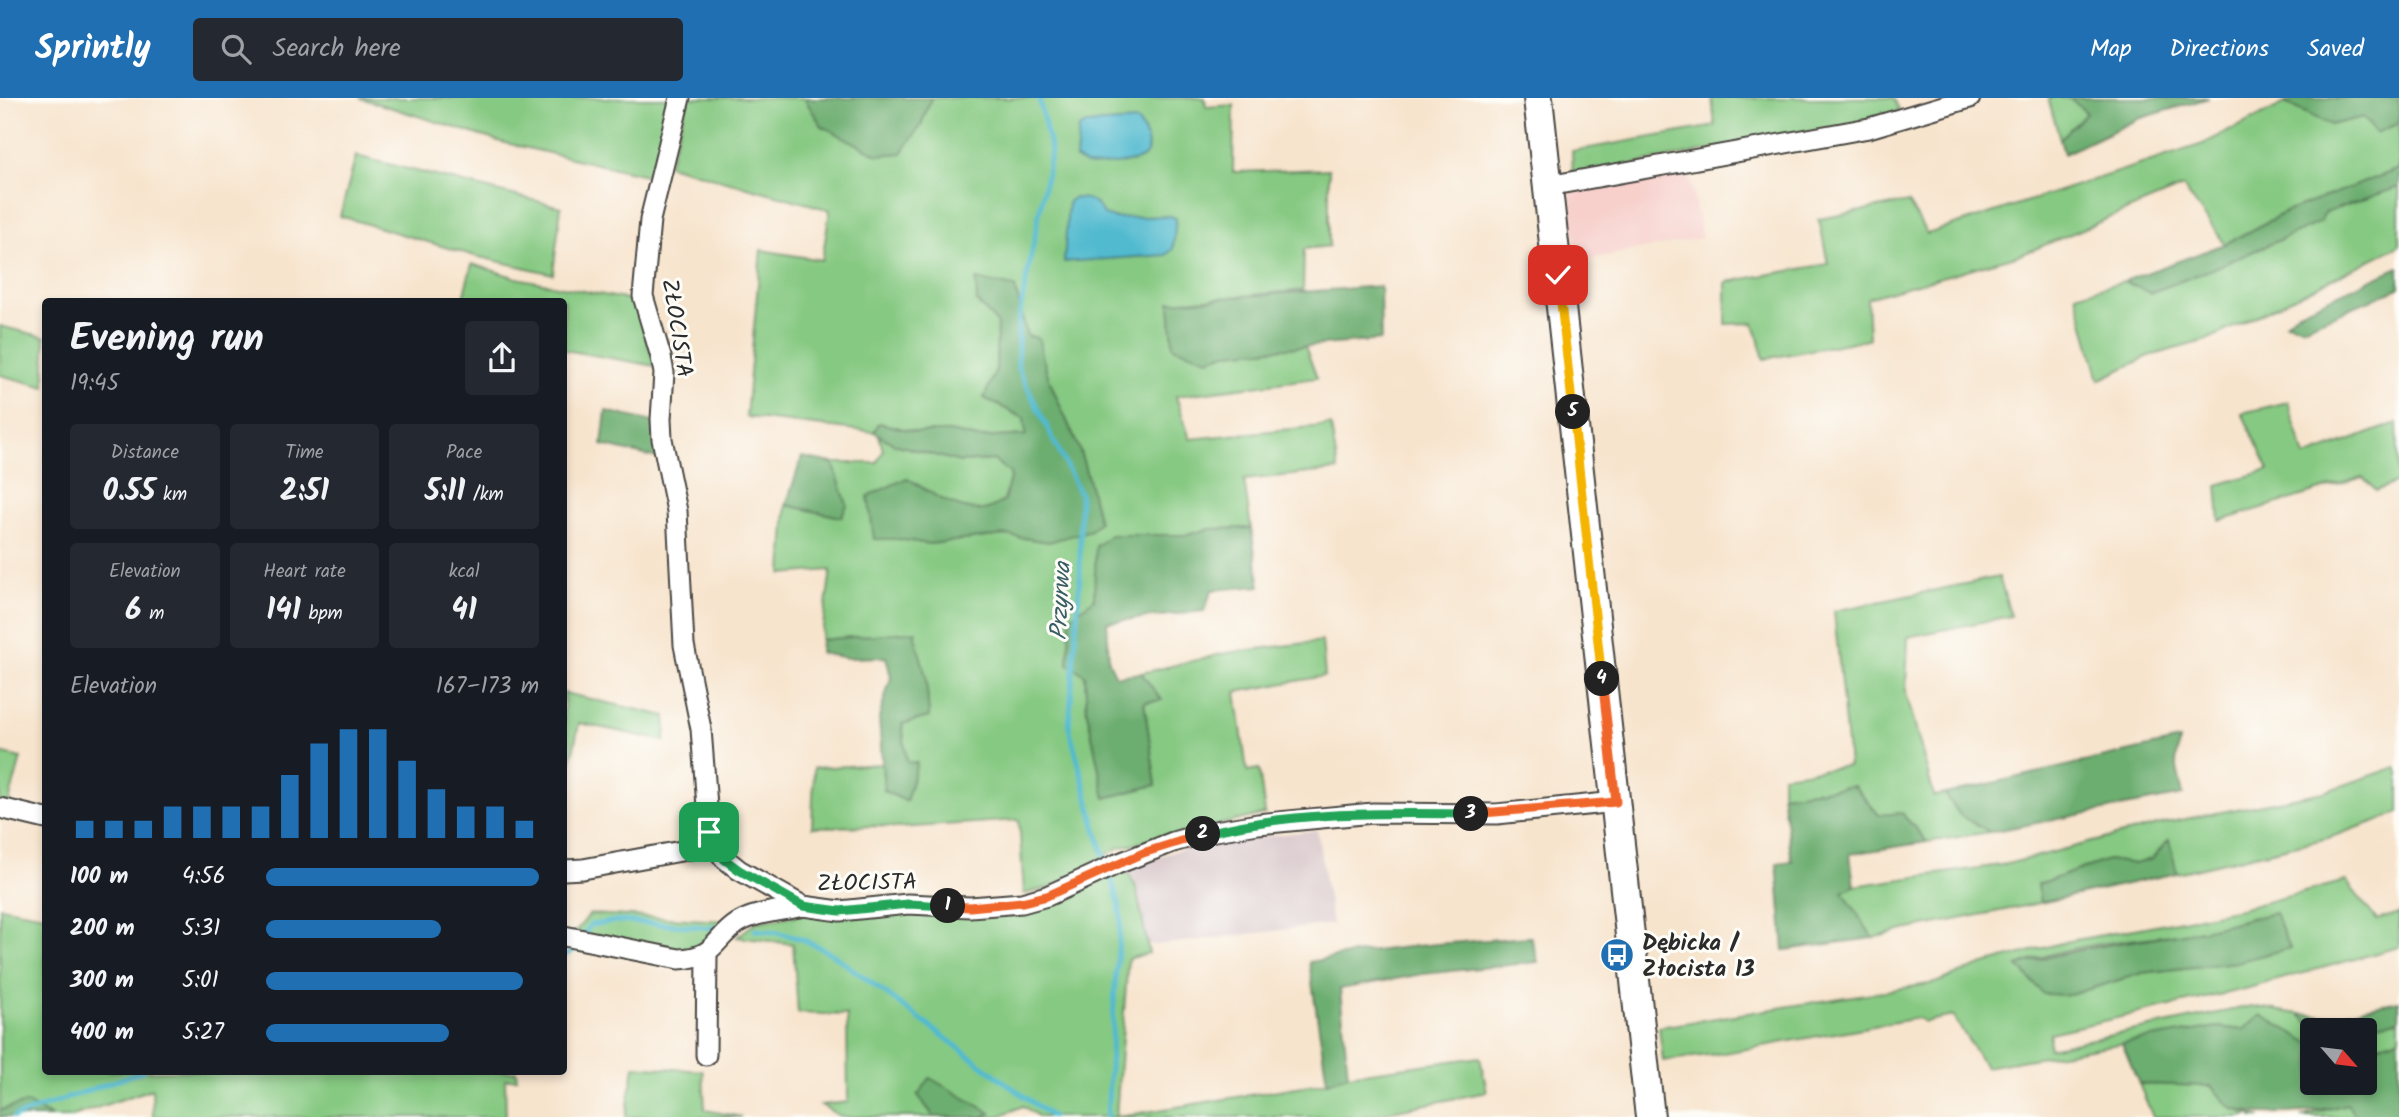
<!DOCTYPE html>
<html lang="en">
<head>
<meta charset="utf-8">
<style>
  body { margin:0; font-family:Kalam,sans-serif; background:#242831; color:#f1f3f6; height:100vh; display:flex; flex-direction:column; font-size:26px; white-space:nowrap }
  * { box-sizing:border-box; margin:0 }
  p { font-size:23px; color:#9ea1a6 }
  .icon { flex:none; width:38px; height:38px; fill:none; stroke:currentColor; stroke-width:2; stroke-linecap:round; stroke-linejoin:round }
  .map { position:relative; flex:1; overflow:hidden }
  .drawer { position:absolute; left:42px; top:200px; width:525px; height:777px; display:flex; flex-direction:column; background:#171b24; border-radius:7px; box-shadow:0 4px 10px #0003 }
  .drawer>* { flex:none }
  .needle { width:46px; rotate:118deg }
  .buttons { position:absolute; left:2300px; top:920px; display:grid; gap:14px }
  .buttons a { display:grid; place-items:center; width:77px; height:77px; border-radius:7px; background:#171b24; box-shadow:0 4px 10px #0003; font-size:35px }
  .pin { position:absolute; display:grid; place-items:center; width:60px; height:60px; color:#fff; margin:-30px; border-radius:14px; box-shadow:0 4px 10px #0006 }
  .km { position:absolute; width:35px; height:35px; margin:-18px; border-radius:50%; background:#222; color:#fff; font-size:19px; line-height:35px; text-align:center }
  .round { display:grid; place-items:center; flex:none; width:74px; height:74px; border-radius:7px; background:#242831 }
  .summary { display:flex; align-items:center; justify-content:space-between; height:119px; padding:0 28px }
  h1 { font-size:38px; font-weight:700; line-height:52px }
  .stats { display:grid; grid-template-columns:repeat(3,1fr); gap:10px; height:119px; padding:7px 28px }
  .stats div { display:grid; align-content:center; border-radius:7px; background:#242831; text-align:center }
  .stats b { font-size:30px; font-weight:700 }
  .stats small { font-size:19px; font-weight:400 }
  .stats p { font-size:19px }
  .chart { height:196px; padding:14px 28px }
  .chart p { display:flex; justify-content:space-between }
  .chart svg { width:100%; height:126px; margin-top:7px; stroke:#1f6fb2; stroke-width:6 }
  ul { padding:0 28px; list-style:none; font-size:23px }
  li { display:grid; grid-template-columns:112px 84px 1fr; align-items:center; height:52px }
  li i { height:18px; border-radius:9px; background:#1f6fb2 }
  header { display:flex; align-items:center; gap:42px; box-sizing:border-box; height:98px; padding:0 35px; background:#1f6fb2; color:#fff }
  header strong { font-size:33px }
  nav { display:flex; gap:38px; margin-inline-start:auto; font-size:24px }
  .search { width:490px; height:63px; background:#242831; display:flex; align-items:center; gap:18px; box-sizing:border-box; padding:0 24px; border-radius:7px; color:#9ea1a6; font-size:26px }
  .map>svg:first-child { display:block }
  .built { fill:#f7d0cc }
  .industrial { fill:#d2bec3 }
  .green { fill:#86c982; stroke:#587a56; stroke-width:2; fill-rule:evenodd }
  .forest { fill:#6cad70; stroke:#4c6c4e; stroke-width:2 }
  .water { fill:#51bacf; stroke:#3e727d; stroke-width:2 }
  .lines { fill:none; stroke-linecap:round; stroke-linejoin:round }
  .stream { stroke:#51bacf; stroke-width:5 }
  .street-casing { stroke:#4a4743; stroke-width:23 }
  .secondary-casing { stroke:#4a4743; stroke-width:32 }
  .street { stroke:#fff; stroke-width:19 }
  .secondary { stroke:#fff; stroke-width:28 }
  .split-1-casing { stroke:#fff; stroke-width:14 }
  .split-2-casing { stroke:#fff; stroke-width:14 }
  .split-3-casing { stroke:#fff; stroke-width:14 }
  .split-4-casing { stroke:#fff; stroke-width:14 }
  .split-5-casing { stroke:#fff; stroke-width:14 }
  .split-6-casing { stroke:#fff; stroke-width:14 }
  .split-1 { stroke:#22a559; stroke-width:9 }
  .split-2 { stroke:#f0652b; stroke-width:9 }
  .split-3 { stroke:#22a559; stroke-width:9 }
  .split-4 { stroke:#f0652b; stroke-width:9 }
  .split-5 { stroke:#f5b400; stroke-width:9 }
  .split-6 { stroke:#f5b400; stroke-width:9 }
  .labels { text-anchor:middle; stroke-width:6; stroke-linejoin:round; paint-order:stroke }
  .street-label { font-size:23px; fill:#2b2b2b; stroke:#fdfcf7 }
  .poi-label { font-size:23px; font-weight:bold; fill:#2b2b2b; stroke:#fdfcf7; text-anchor:start }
  .water-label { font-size:24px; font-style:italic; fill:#385d64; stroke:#fdfcf7 }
</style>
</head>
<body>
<header>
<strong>Sprintly</strong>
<div class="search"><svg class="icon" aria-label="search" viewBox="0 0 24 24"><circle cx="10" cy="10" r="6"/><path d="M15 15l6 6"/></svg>Search here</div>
<nav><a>Map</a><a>Directions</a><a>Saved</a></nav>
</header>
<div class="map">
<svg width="2399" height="1019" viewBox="0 0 2399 1019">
  <rect width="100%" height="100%" fill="#fdfcf7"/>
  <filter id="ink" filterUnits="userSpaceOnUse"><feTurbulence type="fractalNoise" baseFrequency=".0143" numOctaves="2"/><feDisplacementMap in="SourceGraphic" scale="14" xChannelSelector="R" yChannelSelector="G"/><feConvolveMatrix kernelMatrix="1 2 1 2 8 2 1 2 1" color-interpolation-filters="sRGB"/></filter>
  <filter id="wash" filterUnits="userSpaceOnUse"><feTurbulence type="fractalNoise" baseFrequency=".00686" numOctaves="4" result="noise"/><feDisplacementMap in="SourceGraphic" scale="28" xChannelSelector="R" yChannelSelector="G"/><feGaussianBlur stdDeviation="1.57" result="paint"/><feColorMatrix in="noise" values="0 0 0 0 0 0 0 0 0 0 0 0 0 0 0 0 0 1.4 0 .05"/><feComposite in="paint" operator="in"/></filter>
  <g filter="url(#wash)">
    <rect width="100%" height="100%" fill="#f7e4cd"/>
    <path class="built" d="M1688,70l14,70 -124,23 -9,-72z"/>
    <path class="industrial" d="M1317,732l15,94 -175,21 -11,-1 -21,-77 83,-26 44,-3z"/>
    <g class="green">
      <path d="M360,0h313l-19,79 -153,-35z"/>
      <path d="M689,0h115l18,28 99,-1 10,-27h274l1,9 28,-2 -1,67 96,-3v77l-25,3 -1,41 -133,13 3,44 36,12 17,-6 79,-7 12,32 -141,18 14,43 141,-14 7,45 -94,10 7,48 -42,1 -22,6 -76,1 -15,10 -2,54 -9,74 2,38 18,86 51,-13 -12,-83 17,-3 -20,-26 85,-20 96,-12 3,35 -89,16 11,79 12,-2 6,45 -147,34 -66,39 -28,7 -5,-74 -121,8 -14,-2 -72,1 2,-59 68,-4 2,27 22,10 11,-37 -10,-1 -5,-39 27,-7 -3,-40 -11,-41 1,-5 -95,9 10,-70 -49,4 4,-69 55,12 6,-12 -14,-42h44l6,-12 -4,-16 15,9 66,18 34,-2 17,14 -7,27c-6,3 -13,8 -20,9 -26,3 -56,-19 -77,-32l-33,61h24l31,5 76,-9 44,7 50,-20c-6,-23 -11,-47 -19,-70 -14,-38 -36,-72 -41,-114l-12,-2 -13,-49 -37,-7v22l20,21 -1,47 -12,28 40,20 3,17 -49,3 -29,-6h-33l-37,-9 -5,9 -128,-15 15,-167 61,10 8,-50 -162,-45z"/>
      <path d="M1712,0h182l5,12 -6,7 -320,58 -1,-24 143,-25z"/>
      <path d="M2048,0h22l17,15 -27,26z"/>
      <path d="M2285,5l46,22 32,-8 13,16 23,-10v46l-113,43 -61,32 -42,-57 -160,67 -156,44 2,41 -105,20 -10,-36 -28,1v-42l102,-18 -9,-45 89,-17 19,32 276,-90z"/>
      <path d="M356,58l205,51 -8,67 -78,-18 -135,-40z"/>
      <path d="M2396,89h3v59l-192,94 -58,16 -50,24 -23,-85 48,-14 26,12 62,-24 109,-47 2,-9z"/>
      <path d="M472,166l45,14 118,23 20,65 -91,-16v-49h-102z"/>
      <path d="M0,228l45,11v50l-45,-12z"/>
      <path d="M2288,304l17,55 92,-34 2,58 -23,10 -13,-14 -143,44 -3,-36 52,-15 -27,-57z"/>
      <path d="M1999,479l12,39 -103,21 -2,55 28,104 11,-2 15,21 30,17 -63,10 -25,-29 -23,2 -25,-29 -72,9v-20l67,-9 -15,-155z"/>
      <path d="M564,595l102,23 -1,25 -86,-18 -15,75z"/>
      <path d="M0,655l21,5 -13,47 -8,-2z"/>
      <path d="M2396,669l3,5v41l-71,25 -151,35 -9,-32 -16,18 -17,5 -27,-4 -70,24 2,19 -136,27 -31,8 -31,-47 12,-5 153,-22 158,-41 159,-31z"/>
      <path d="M1125,769l11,20 13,66 -21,6 -12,158 211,-35 21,-7 132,-18 7,35 -125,25h-323l-16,-11 -26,11h-15l8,-3 -72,-19 16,22h-93l-20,-12 27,-3 -1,-87 -49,-2 -5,-69 -56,-7 19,-15 47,-8 176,-1z"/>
      <path d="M2346,783l31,39 22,-7v34l-158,43 -191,43 -1,15 202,-42 48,8 19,17h-6v13l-69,-14 -26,-3 -232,40 -32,-51 -29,6 -6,-4 -194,35 -61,8 -4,-34 276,-44 46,-18 84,-23 175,-33zM2254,819l35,31 -53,14 -94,11 -72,22 -52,-29c57,-25 123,-25 184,-36 18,-3 35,-9 52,-13z"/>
      <path d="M0,809l45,8 1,156h470l1,8h-12l1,38h-353l-1,-28 -82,28h-18l-25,-14 -27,7z"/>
      <path d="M590,816l138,7 -35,30h-30l-88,-19z"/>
      <path d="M2399,922v18l-35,11v-18h-28z"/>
      <path d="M634,968l69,5 2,39 37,7h-116z"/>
      <path d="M2139,986l72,2 22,23 29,8h-10l-1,-3 -10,3h-88z"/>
      <path d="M2347,1006l10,13h-56z"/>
    </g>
    <g class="forest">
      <path d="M804,0h127l-10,27 -19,28 -24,2 -56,-29z"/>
      <path d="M2070,0h139l-71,21 -74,35 -4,-15 27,-26z"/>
      <path d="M2296,0h103v25l-23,10 -13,-16 -32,8 -46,-22z"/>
      <path d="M2399,71v18l-75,26 -3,9 -109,47 -62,24 -26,-12 101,-37 61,-32z"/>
      <path d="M2399,169v21l-94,39 -20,-4 13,-11z"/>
      <path d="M976,182l39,7 12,49 12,2c5,42 27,76 41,114 8,23 13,47 19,70l-8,8 -42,12 -44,-7 -76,9 -31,-5h-24l-6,-43 39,-18c21,13 51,35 77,32 7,-1 14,-6 20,-9l7,-27 -17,-14 -34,2 -66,-18 -20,-12 5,-9 37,9h33l29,6 48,-3 -2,-17 -40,-20 12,-28 1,-47 -20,-21z"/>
      <path d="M1380,188l1,54 -155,13 -18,6 -35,-12 -3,-45z"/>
      <path d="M606,313l47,11 4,36 -55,-13z"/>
      <path d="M802,359l31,6 14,42 -6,12 -55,-12z"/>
      <path d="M1251,430l9,58 -48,4 -8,21 -97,11 2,40 7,14 25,-3 21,27 -18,2 12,83 -51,13 -18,-86 -2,-37 -17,-11 2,-47 24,-18 2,-53 15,-11h76l22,-6z"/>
      <path d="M916,533l-1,5 11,41 3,40 -27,7 5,38 10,1 -11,38 -22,-10 -5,-73 12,-41 -5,-20 -39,1 -27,-5 1,-13z"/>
      <path d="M2179,642l-3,23 7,32 -193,37 -30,-17 -15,-21z"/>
      <path d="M1854,688l25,29 23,-2 25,29 -77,12 4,32 -11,6 30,46 -89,12 -7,-87 15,-2 -10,-66z"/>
      <path d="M2169,742l8,33 -137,30 -2,-19 70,-24 28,4 16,-5z"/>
      <path d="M2275,815l15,35 -54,14 -94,11 -72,22 -27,-1 -25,-28c60,-20 122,-25 184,-36 24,-5 48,-12 73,-17z"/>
      <path d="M1531,839l7,25 -115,12 -83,15 8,86 -21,7 -18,-120c73,-15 148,-20 222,-25z"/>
      <path d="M2399,903v19l-63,11h-18l-19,-17 26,2z"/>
      <path d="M2261,917l51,29v39h52v-34l35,-11v79h-42l-10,-13c-33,9 -81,13 -113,5 -9,-5 -16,-16 -23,-23l-72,-2 -17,-41 95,-16 26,3z"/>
      <path d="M930,980l61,35 -9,4h-48l-16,-22z"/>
      <path d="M27,1005l25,14h-52v-7z"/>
    </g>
    <g class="water">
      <path d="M1137,23c6,6 8,12 10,19 1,5 2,12 -2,16 -6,7 -50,11 -59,9 -4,-2 -6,-4 -10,-6l3,-31 7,-4z"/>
      <path d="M1073,100c17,0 22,2 31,17l11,3 55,-2 6,2 -3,31 -7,6 -102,7 4,-59z"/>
    </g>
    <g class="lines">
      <g class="stream">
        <path d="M1039,0l12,54 -33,171v45l62,126v82l-11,151 28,106 22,70 2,16 -5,52 -9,146"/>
        <path d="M755,832c34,3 52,9 80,26l217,161"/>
        <path d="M584,837l6,-10 28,-4 98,7"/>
        <path d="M564,858l13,-8"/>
        <path d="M14,1019l129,-46"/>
      </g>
    </g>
  </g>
  <g filter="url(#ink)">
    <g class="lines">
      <g class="street-casing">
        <g id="street">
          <path d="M680,0l-30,122 -7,76 18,61 3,16 -3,46 1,20 15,72 7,134 17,84 8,103 5,13 10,13 15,12 64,36 37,5 68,-7 62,3 52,-4 25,-7 70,-32 56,-22 36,-10 49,-8 115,-11 124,1 119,-12"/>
          <path d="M1548,88l321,-58 101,-30"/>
          <path d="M0,710l46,11"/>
          <path d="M564,772l19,-1 131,-24"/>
          <path d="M564,838l115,23c38,-2 34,-20 59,-36 17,-11 45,-12 65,-17"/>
          <path d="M706,957l1,-102"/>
        </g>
      </g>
      <g class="secondary-casing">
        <path id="secondary" d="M1538,0l112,1019"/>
      </g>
      <use href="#street" class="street"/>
      <use href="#secondary" class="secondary"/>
    </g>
  </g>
  <g class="lines" filter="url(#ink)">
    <g class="split-1-casing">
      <path id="split-1" d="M709,734l5,13 10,14 15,11 64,36 37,5 68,-7 40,2"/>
    </g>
    <g class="split-2-casing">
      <path id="split-2" d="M948,808l22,1 52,-5 25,-6 96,-43 60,-19"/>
    </g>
    <g class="split-3-casing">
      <path id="split-3" d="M1203,736c87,-23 179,-21 268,-20"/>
    </g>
    <g class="split-4-casing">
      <path id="split-4" d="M1471,716l145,-12 -14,-123"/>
    </g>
    <g class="split-5-casing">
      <path id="split-5" d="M1573,314l29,267"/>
    </g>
    <g class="split-6-casing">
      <path id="split-6" d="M1558,177l15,137"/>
    </g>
    <use href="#split-1" class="split-1"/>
    <use href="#split-2" class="split-2"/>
    <use href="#split-3" class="split-3"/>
    <use href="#split-4" class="split-4"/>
    <use href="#split-5" class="split-5"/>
    <use href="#split-6" class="split-6"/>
  </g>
  <defs>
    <g id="bus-disc" transform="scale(1.75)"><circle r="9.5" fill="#1f6fb2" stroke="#fdfcf7"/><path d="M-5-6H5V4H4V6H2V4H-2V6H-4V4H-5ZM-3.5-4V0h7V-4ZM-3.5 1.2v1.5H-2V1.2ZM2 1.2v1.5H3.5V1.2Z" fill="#fff"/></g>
  </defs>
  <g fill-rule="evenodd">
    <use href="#bus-disc" x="1617" y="857"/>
  </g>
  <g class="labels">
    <g class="street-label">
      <text transform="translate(678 230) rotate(81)" y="8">ZŁOCISTA</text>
      <text transform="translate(867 784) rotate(-1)" y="8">ZŁOCISTA</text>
    </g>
    <g class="poi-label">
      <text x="1642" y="852">Dębicka /<tspan x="1642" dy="26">Złocista 13</tspan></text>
    </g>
    <g class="water-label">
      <text transform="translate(1060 503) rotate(-87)" y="8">Przyrwa</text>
    </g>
  </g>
</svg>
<div class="buttons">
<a><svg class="needle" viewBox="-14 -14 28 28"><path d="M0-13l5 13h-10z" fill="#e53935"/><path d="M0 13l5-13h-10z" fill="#9ea1a6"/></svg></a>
</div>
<div class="pin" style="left:709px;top:734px;background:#1e9e55"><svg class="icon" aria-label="arrive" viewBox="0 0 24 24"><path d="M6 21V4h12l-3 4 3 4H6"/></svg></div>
<div class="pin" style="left:1558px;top:177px;background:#d93025"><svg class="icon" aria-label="check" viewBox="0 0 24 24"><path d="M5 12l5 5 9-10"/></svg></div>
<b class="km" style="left:948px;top:808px">1</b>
<b class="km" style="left:1203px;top:736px">2</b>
<b class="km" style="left:1471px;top:716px">3</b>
<b class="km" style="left:1602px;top:581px">4</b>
<b class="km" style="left:1573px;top:314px">5</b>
<section class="drawer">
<div class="summary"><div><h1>Evening run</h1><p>19:45</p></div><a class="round"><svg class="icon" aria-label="share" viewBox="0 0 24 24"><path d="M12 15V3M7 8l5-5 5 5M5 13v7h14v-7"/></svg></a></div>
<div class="stats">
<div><p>Distance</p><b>0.55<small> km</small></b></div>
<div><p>Time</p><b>2:51</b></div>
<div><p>Pace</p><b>5:11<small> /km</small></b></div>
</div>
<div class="stats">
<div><p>Elevation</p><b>6<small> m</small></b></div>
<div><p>Heart rate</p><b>141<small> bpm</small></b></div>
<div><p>kcal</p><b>41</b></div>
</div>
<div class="chart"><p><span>Elevation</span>167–173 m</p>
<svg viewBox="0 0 160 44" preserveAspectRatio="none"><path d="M5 44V38M15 44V38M25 44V38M35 44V33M45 44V33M55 44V33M65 44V33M75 44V22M85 44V11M95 44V6M105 44V6M115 44V17M125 44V27M135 44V33M145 44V33M155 44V38"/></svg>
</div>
<ul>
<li><b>100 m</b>4:56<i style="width:100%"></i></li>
<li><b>200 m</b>5:31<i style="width:64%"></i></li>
<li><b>300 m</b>5:01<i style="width:94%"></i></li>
<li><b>400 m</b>5:27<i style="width:67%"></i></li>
</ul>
</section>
</div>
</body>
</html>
